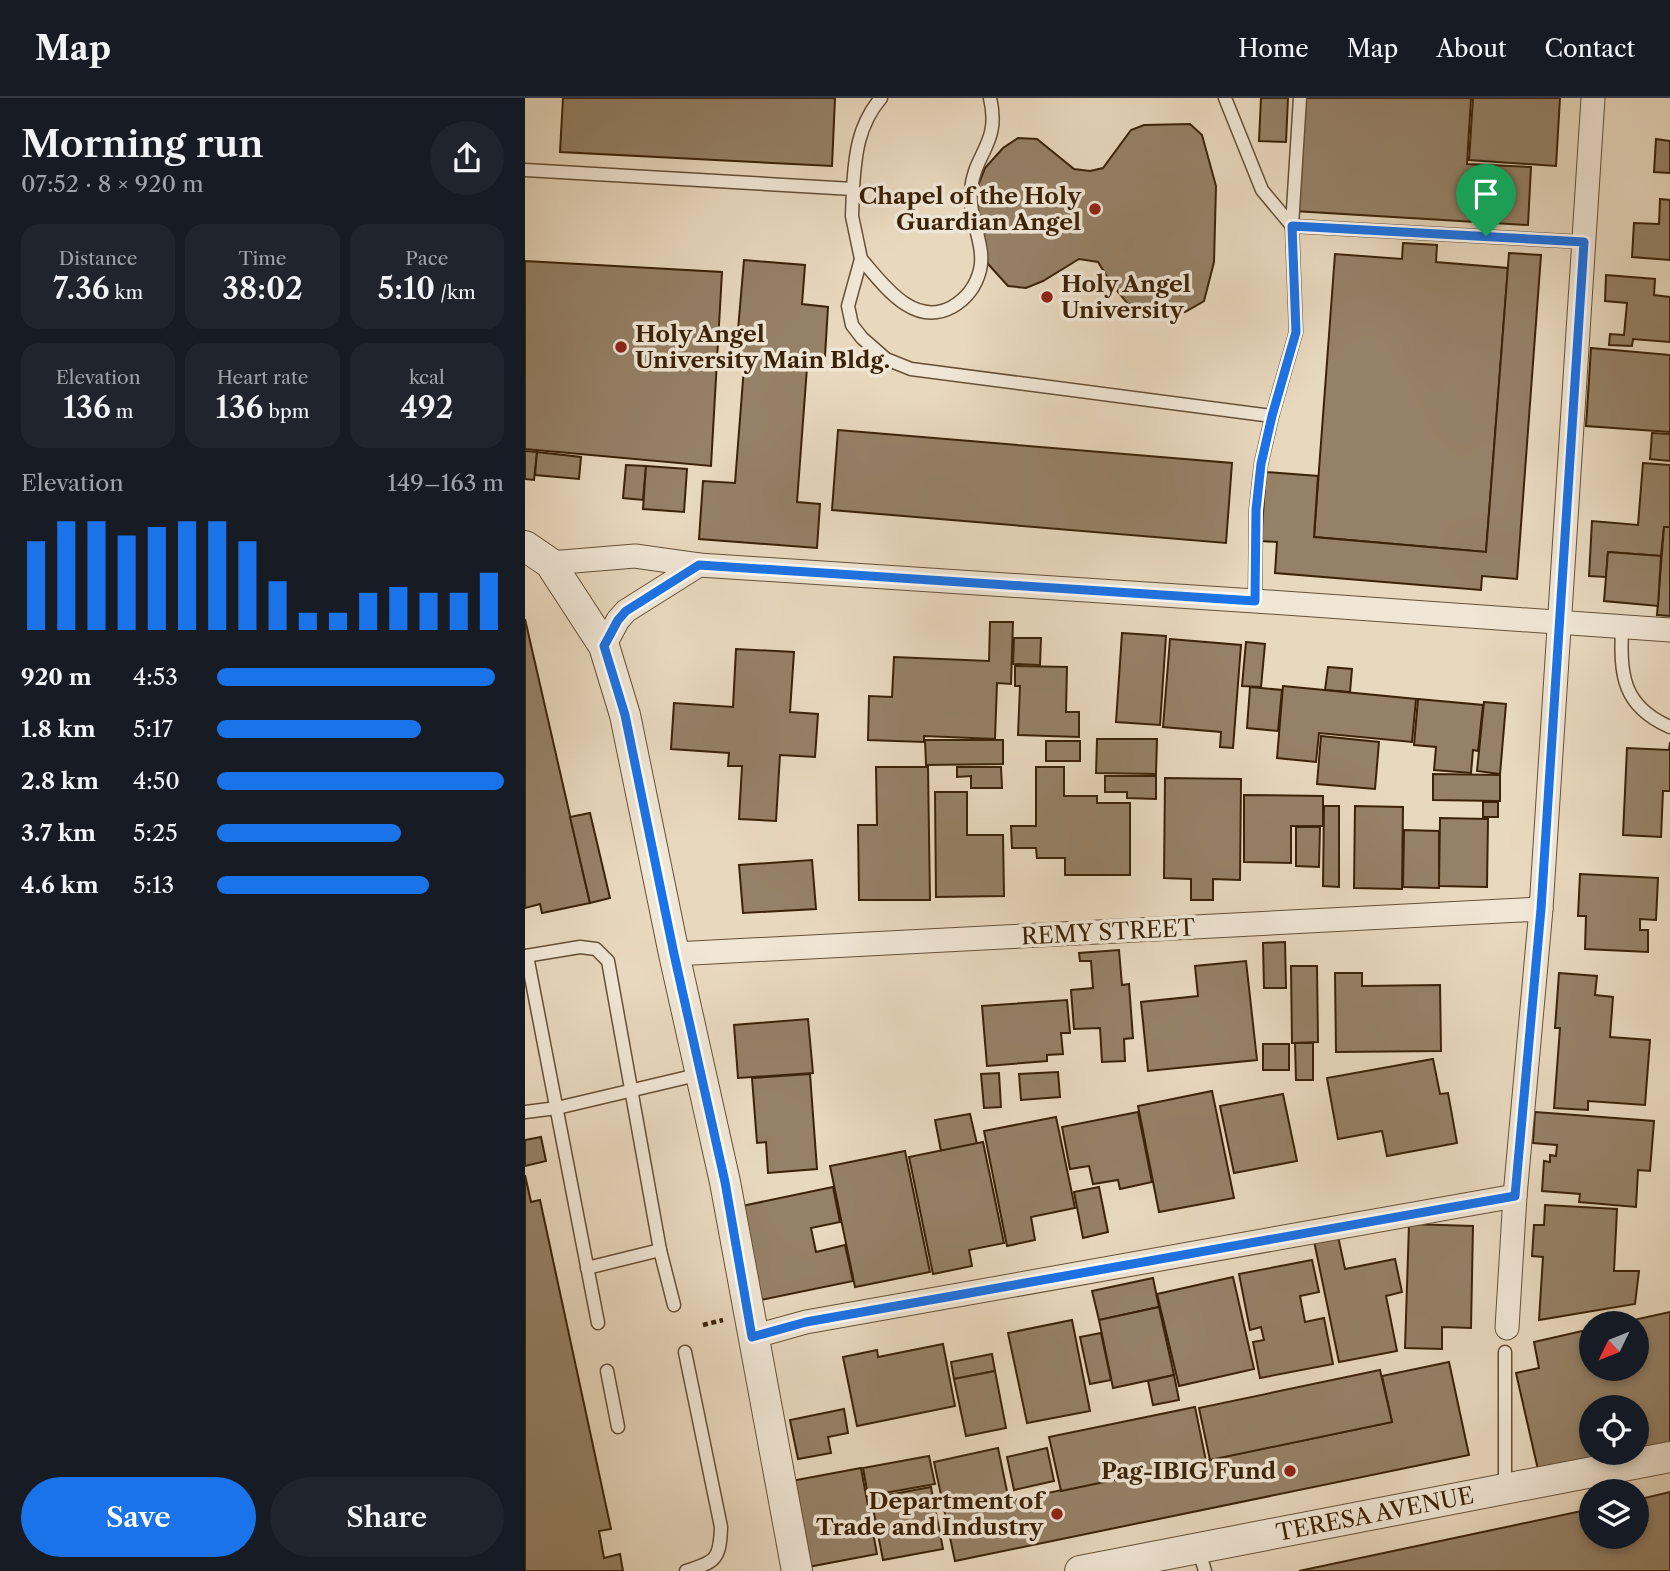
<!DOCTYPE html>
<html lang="en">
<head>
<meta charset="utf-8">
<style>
  body { margin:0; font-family:"Libre Caslon Text",serif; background:#20242c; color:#f1f3f6; height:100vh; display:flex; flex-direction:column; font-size:26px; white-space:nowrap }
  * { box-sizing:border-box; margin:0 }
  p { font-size:23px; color:#9ea1a6 }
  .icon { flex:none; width:38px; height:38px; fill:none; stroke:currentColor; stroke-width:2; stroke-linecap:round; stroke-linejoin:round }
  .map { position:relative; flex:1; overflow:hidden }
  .sheet { display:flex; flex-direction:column; background:#171b24; width:525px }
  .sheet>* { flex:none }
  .needle { width:46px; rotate:227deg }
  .tools { position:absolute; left:1054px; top:1213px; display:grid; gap:14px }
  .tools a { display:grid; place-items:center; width:70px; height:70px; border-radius:50%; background:#171b24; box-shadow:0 4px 10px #0003; font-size:35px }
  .pin { position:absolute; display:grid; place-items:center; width:60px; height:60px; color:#fff; margin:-72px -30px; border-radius:50% 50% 50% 0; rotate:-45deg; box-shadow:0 0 7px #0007 }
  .pin .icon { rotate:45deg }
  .round { display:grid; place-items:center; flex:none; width:74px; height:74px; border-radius:37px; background:#20242c }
  .overview { display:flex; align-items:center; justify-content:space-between; height:119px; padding:0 21px }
  h1 { font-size:38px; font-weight:600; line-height:52px }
  .stats { display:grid; grid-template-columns:repeat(3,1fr); gap:10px; height:119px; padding:7px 21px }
  .stats div { display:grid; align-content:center; border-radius:18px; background:#20242c; text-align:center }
  .stats b { font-size:30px; font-weight:600 }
  .stats small { font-size:19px; font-weight:400 }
  .stats p { font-size:19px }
  .chart { height:196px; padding:14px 21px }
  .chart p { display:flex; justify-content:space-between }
  .chart svg { width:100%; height:126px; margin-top:7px; stroke:#1a73e8; stroke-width:6 }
  .action { display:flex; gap:14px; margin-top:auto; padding:14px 21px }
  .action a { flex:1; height:80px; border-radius:42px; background:#1a73e8; color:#fff; font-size:28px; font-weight:600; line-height:80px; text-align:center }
  .action a+a { background:#20242c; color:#f1f3f6 }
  ul { padding:0 21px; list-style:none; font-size:23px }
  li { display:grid; grid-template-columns:112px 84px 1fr; align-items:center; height:52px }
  li i { height:18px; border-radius:9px; background:#1a73e8 }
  header { display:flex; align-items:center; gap:42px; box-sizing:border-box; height:98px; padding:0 35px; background:#171b24; border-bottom:2px solid #363941 }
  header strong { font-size:33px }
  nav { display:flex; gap:38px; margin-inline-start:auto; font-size:24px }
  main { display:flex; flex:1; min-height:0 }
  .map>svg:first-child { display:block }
  .building { fill:#958167; stroke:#3b2308; stroke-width:2; fill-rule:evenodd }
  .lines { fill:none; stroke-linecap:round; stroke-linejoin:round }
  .service-casing { stroke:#665036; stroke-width:15 }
  .minor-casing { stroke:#665036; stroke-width:25 }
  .tertiary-casing { stroke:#665036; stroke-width:32 }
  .path { stroke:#3b2308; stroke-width:4.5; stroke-dasharray:5 3.5; stroke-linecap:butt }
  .service { stroke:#f0e6d5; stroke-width:12 }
  .minor { stroke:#f0e6d5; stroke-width:23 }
  .tertiary { stroke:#f0e6d5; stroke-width:30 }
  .route-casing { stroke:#fff; stroke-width:14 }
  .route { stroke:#1a73e8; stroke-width:9 }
  .poi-dot { fill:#8f2418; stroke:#f0e6d5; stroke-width:2.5 }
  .labels { text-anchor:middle; stroke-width:7; stroke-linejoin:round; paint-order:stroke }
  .poi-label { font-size:23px; font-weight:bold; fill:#3b2308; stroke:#f0e6d5; text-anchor:end }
  .street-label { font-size:23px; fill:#3b2308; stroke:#f0e6d5 }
</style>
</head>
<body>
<header>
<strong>Map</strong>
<nav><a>Home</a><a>Map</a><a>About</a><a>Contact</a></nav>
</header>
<main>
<section class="sheet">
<div class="overview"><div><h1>Morning run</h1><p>07:52 · 8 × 920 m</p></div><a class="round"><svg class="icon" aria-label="share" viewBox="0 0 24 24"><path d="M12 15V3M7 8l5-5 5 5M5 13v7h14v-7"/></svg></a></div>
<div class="stats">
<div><p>Distance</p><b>7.36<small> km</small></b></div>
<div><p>Time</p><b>38:02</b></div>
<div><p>Pace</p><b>5:10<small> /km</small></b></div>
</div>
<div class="stats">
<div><p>Elevation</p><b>136<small> m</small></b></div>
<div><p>Heart rate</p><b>136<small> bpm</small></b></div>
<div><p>kcal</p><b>492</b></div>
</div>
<div class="chart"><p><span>Elevation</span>149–163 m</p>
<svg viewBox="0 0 160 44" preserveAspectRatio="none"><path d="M5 44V13M15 44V6M25 44V6M35 44V11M45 44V8M55 44V6M65 44V6M75 44V13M85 44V27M95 44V38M105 44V38M115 44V31M125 44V29M135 44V31M145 44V31M155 44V24"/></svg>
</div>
<ul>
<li><b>920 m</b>4:53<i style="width:97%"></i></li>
<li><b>1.8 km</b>5:17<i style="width:71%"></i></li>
<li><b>2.8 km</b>4:50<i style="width:100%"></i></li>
<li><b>3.7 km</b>5:25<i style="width:64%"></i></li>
<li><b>4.6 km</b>5:13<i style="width:74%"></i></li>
</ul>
<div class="action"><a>Save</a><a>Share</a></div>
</section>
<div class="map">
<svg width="1145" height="1473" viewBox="0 0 1145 1473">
  <rect width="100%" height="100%" fill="#e8d8be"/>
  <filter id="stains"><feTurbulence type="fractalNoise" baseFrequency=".00286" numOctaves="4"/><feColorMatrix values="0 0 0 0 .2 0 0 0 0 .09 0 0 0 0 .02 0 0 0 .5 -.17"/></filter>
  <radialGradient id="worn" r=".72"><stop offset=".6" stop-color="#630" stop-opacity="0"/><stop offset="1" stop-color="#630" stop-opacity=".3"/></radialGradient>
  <g class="building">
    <path d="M38,0h272l-3,68 -272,-14z"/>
    <path d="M736,0h27l-2,44 -27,-1z"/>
    <path d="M775,0h171l-4,66 64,3 -3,58 -234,-14z"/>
    <path d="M948,0h87l-4,68 -87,-6z"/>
    <path d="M665,26l12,11 14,51 -2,76 -10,39 -19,11 -37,1 -20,-9 -15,-18 -15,-24 -19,-3 -36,22 -17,7 -18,-2 -20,-22 -14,-41 1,-29 10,-26 18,-20 15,-10 19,1 37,30 16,2 13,-3 28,-38 13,-5z"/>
    <path d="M1131,41l14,2v32l-16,-1z"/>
    <path d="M1135,101l10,1v60l-38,-3 2,-34 25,1z"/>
    <path d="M878,145l34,2 -1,17 72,6 -22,284 -172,-15 21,-283 67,5z"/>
    <path d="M984,155l32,2 -24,324 -35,-3 -1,14 -206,-17 2,-31 -16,-1 5,-69 52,4 -4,61 172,15z"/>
    <path d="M219,162l61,5 -3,39 26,3 -3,49 -17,-2 -11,148 23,2 -3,44 -118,-9 4,-58 32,2 10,-129 -9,-1z"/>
    <path d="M0,163l197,11 -11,194 -186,-17z"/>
    <path d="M1081,177l49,4 -1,16 16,2v45l-37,-3 -1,7 -23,-1 1,-11 14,1 3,-32 -22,-2z"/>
    <path d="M1066,250l79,7v77l-84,-6z"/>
    <path d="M313,332l394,33 -6,80 -394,-33z"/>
    <path d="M1127,335l18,1v27l-20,-2z"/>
    <path d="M0,353l12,1 -3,28 -9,-1z"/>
    <path d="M12,354l44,5 -2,22 -44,-4z"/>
    <path d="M1118,365l27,2v62h-6l-3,29 -53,-4 -2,25 -17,-1 3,-55 46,4z"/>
    <path d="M101,367l20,1 -3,34 -20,-2z"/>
    <path d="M121,368l41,3 -3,43 -41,-3z"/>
    <path d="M1139,429h6v89l-13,-1z"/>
    <path d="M1083,454l53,4 -3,50 -54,-5z"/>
    <path d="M0,521l65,284 -48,10 -2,-9 -15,4z"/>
    <path d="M465,524h23l-2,62 -14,-1 -2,56 -71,-3v6l-56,-2 1,-44 23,1 2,-40 95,4z"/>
    <path d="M597,535l44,3 -6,89 -44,-3z"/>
    <path d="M489,540h27l-1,27 -27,-1z"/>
    <path d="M645,541l71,6 -8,103 -13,-1 1,-15 -58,-5z"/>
    <path d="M721,544l19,2 -4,43 -19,-1z"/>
    <path d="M211,551l58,3 -4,60 28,2 -3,43 -35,-2 -4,66 -37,-2 3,-53h-14l1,-13 -58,-4 3,-46 59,4z"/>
    <path d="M490,568l52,1 -1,45h13v25l-61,-2 2,-49h-5z"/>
    <path d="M803,569l24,2 -2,23 -25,-2z"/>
    <path d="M758,588l133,13 -4,43 -93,-9 -3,29 -39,-4z"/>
    <path d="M725,589l32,3 -4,41 -31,-3z"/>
    <path d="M893,601l65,6 -5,46 -5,-1 -2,23 -37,-3 2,-23 -22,-2z"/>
    <path d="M959,604l22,2 -6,70 -23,-3z"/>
    <path d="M796,638l58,6 -4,47 -58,-5z"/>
    <path d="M572,641h60l-1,35 -60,-1z"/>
    <path d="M400,642h78v24l-77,1z"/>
    <rect x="521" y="643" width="34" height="20"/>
    <path d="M1145,644v49h-7l-2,46 -38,-2 4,-87 42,2z"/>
    <path d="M351,669h52l2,133h-71l-1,-75h19z"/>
    <path d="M432,669h44l1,21h-31v-12l-14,1z"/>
    <path d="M511,669h28v29h33v7h33v72h-65v-17h-28l-1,-10h-24l-1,-22h25z"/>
    <path d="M908,676l67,1v26l-67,-1z"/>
    <path d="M580,678h51v23l-29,-1v-6h-22z"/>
    <path d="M640,680l76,1 -1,101 -27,-1v21h-22v-21l-27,-1z"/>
    <path d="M410,694h32v43h36l1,61 -68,1z"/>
    <path d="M719,697l79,1v30h-32v37l-47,-1z"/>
    <rect x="958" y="704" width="15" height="15"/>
    <path d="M799,708h15v81l-16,-1z"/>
    <path d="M830,708l48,1 -1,82 -48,-1z"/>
    <path d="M65,715l20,85 -20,5 -20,-86z"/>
    <path d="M915,720l48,1 -1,68 -48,-1z"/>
    <path d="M771,729h24l-1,40 -23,-1z"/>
    <path d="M879,732l35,1v57l-36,-1z"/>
    <path d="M287,762l4,49 -73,4 -4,-48z"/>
    <path d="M1055,776l78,4 -2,42 -16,-1v11h8v22l-63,-3 1,-33h-8z"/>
    <path d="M760,844l1,46h-22l-1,-45z"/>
    <path d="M594,852l3,35 7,-1 4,54 -9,1 1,22 -23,1 -2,-34 -26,1 -3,-39 22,-2 -2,-27h-11l-1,-8z"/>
    <path d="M721,863l11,99 -109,11 -7,-69 57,-6 -3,-30z"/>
    <path d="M766,868h26l1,76 -26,1z"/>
    <path d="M810,875h27v13l78,-1 1,66 -105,1z"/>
    <path d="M1034,875l38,3 -2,19 18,2 -3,40 40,3 -5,65 -57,-4v9l-34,-2 6,-80h-5z"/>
    <path d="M542,902l3,33h-9l2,21 -16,1v6l-60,5 -5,-60z"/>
    <path d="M283,921l5,54 -75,5 -4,-53z"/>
    <path d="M770,945h18v37h-17z"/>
    <rect x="738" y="946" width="26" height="26"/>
    <path d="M908,961l7,35 8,-1 9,50 -70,13 -5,-25 -44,8 -11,-61z"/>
    <path d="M533,974l2,25 -39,3 -2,-26z"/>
    <path d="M474,975l2,34 -17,1 -3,-34z"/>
    <path d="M285,976l7,95 -49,4 -2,-31 -9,1 -5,-65z"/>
    <path d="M687,993l22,107 -75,14 -21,-106z"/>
    <path d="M758,996l14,67 -63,12 -14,-67z"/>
    <path d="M613,1014l14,70 -32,7 -2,-9 -25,4 -4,-18 -19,3 -8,-42z"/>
    <path d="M1010,1014l119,9 -4,50 -12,-1 -2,37 -57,-5 1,-8 -38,-3 2,-30 6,1v-7l6,1 1,-11 -24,-2z"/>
    <path d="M445,1016l7,30 -36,7 -6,-31z"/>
    <path d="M531,1019l19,91 -44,9 4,23 -28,6 -23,-115z"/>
    <path d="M16,1039l5,24 -21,5v-26z"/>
    <path d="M458,1044l21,101 -35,7 3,16 -39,8 -24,-117z"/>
    <path d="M380,1053l25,121 -75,15 -25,-121z"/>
    <path d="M0,1077l6,27 9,-2 71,329 -12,2 5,27 16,-4 3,17h-98z"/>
    <path d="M308,1089l7,35 -29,6 5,24 29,-7 8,36 -97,20 -19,-94z"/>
    <path d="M574,1089l9,45 -25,6 -9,-46z"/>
    <path d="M1020,1107l72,4 -3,62h25l-4,33 -96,16 4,-63 -11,-1 2,-31h10z"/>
    <path d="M884,1126l64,2 -2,102 -29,-1v22l-37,-1z"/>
    <path d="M813,1138l7,33 50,-10 7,33 -16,4 11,55 -58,11 -25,-121z"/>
    <path d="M787,1162l7,32 -19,4 5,26 19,-4 9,46 -73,14 -7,-36 11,-2 -3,-13 -11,3 -11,-56z"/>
    <path d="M708,1179l21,92 -75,17 -22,-92z"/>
    <path d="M628,1180l6,29 -60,13 -7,-29z"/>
    <path d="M634,1209l15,68 -61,13 -14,-68z"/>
    <path d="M1145,1214v133l-131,29 -23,-101 23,-5 -5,-26 57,-13v39h45v-45h-16zM1066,1309h45v45h-45z"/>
    <path d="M547,1222l18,91 -63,12 -19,-90z"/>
    <path d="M576,1235l10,47 -21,4 -10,-47z"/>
    <path d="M418,1246l12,62 -98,20 -14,-69 34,-7 1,7z"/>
    <path d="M467,1256l3,17 -41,8 -3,-17z"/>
    <path d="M924,1264l20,93 -514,106 -21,-99 64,-14 11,53 383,-79 -10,-46z"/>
    <path d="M855,1272l12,52 -182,38 -11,-52z"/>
    <path d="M470,1273l11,57 -40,8 -12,-57z"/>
    <path d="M649,1277l5,25 -26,5 -5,-24z"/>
    <path d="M670,1309l11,54 -145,30 -12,-54z"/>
    <path d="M319,1311l4,24 -20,4 3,16 -33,6 -8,-39z"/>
    <path d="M522,1350l7,33 -40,9 -7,-33z"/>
    <path d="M404,1358l6,28 -67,12 -5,-28z"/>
    <path d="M336,1370l16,86 -69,13 -17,-86z"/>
    <path d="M406,1389l12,62 -60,11 -12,-62z"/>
    <path d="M1145,1394v79h-371l292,-62v27h45v-36z"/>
  </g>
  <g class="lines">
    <g class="service-casing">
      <g id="service">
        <path d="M700,0l37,92 30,36 292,16"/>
        <path d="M0,72l328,19 -1,27 9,43 -13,47 4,19 10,13 24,21 25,10 361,47"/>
        <path d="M328,91c2,-34 5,-64 28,-91"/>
        <path d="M336,161c22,25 52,69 91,48 14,-8 24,-21 28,-37 6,-25 -12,-52 -9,-80 3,-37 30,-46 19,-92"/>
        <path d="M730,503l1,-91 5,-46 11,-48 24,-84 -4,-106 8,-128"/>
        <path d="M1097,529c-2,48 0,79 48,100"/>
        <path d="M0,858l55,-9 16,2 12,12 52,289 14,55"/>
        <path d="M2,858l71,367"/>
        <path d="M0,1014l32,-4 144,-34"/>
        <path d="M62,1170l73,-18"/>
        <path d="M160,1254l36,175c-1,32 -5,35 -35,44"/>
        <path d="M82,1273l11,56"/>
        <path d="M980,1390v-136"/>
        <path d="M673,1450l7,23"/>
      </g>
    </g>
    <g class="minor-casing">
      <g id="minor">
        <path d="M25,465l85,-7 64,9 556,36 415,29"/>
        <path d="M79,548l14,-26 8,-9 73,-46"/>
        <path d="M149,856l867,-45"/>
        <path d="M982,1230l8,-132 26,-287 52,-811"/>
        <path d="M227,1239l54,-15 709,-126"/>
      </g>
    </g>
    <g class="tertiary-casing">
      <g id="tertiary">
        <path d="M0,448l25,17 54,83 21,69 49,239 51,228 72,389"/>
        <path d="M555,1473l590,-114"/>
      </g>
    </g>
    <path class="path" d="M178,1227l20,-5"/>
    <use href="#service" class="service"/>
    <use href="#minor" class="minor"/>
    <use href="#tertiary" class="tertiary"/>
  </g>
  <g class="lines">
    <g class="route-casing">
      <path id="route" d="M767,128l292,16 -43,667 -26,287 -709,126 -54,15 -27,-155 -51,-228 -49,-239 -21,-69 14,-26 8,-9 73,-46 556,36 1,-91 5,-46 11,-48 24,-84z"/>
    </g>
    <use href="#route" class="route"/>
  </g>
  <g class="poi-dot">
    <circle cx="570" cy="111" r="7"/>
    <circle cx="522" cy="199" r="7"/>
    <circle cx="96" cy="249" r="7"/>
    <circle cx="765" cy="1373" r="7"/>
    <circle cx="532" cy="1416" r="7"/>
  </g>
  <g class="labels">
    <g class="poi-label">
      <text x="556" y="106">Chapel of the Holy<tspan x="556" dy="26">Guardian Angel</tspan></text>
      <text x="536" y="194" text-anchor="start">Holy Angel<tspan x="536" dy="26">University</tspan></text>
      <text x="110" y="244" text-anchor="start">Holy Angel<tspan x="110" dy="26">University Main Bldg.</tspan></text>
      <text x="751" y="1381">Pag-IBIG Fund</text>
      <text x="518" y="1411">Department of<tspan x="518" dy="26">Trade and Industry</tspan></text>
    </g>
    <g class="street-label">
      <text transform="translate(583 834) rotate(-3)" y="8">REMY STREET</text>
      <text transform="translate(850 1416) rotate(-11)" y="8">TERESA AVENUE</text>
    </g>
  </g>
  <rect width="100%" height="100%" filter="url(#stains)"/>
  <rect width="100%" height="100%" fill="url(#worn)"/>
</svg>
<div class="tools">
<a><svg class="needle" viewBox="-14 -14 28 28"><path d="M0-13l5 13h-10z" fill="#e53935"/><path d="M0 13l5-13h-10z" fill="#9ea1a6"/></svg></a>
<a><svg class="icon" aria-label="locate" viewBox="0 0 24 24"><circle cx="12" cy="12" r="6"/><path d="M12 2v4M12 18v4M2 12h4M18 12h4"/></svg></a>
<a><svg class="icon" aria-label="layers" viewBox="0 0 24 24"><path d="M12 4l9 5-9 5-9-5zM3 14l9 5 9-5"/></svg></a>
</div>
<div class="pin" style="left:961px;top:138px;background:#1e9e55"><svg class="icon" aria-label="arrive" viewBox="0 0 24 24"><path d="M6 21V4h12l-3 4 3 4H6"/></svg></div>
</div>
</main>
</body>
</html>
